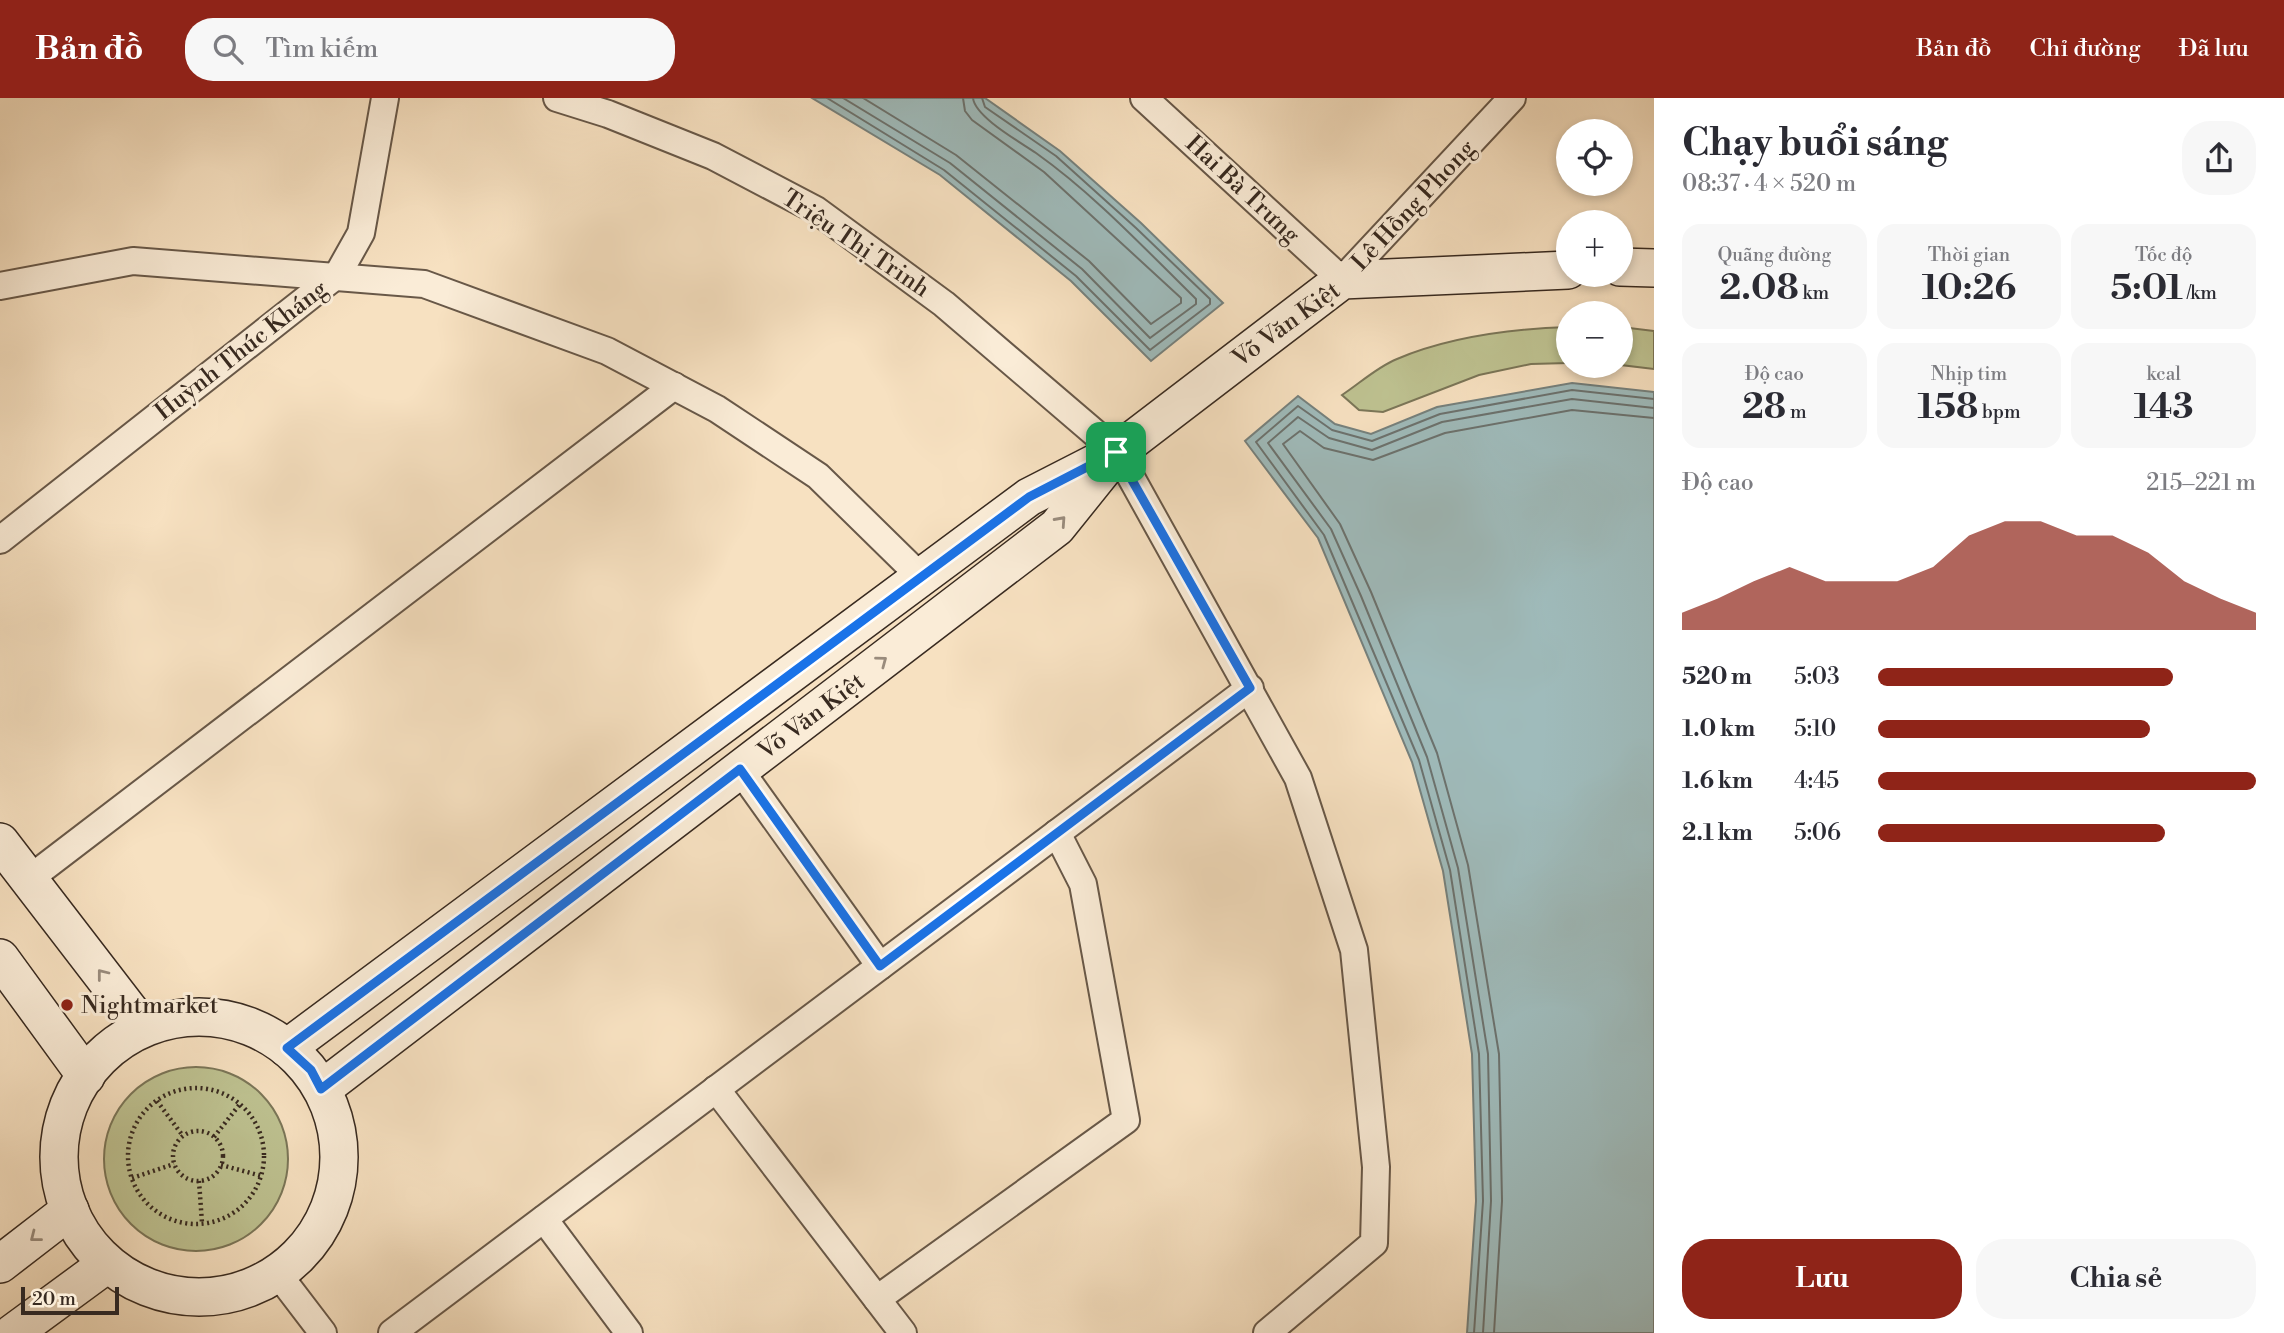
<!DOCTYPE html>
<html lang="vi">
<head>
<meta charset="utf-8">
<style>
  body { margin:0; font-family:"Libre Bodoni",serif; background:#f7f7f7; color:#2b2b33; height:100vh; display:flex; flex-direction:column; font-size:26px; white-space:nowrap }
  * { box-sizing:border-box; margin:0 }
  p { font-size:23px; color:#7c7c81 }
  .icon { flex:none; width:38px; height:38px; fill:none; stroke:currentColor; stroke-width:2; stroke-linecap:round; stroke-linejoin:round }
  .map { position:relative; flex:1; overflow:hidden }
  .details { display:flex; flex-direction:column; background:#fff; width:630px }
  .details>* { flex:none }
  .tools { position:absolute; left:1556px; top:21px; display:grid; gap:14px }
  .tools a { display:grid; place-items:center; width:77px; height:77px; border-radius:50%; background:#fff; box-shadow:0 4px 10px #0003; font-size:35px }
  .scale { position:absolute; left:21px; bottom:18px; width:98px; box-sizing:border-box; padding-left:7px; border:4px solid #382a20; border-top:0; font-size:19px; line-height:24px; white-space:nowrap; color:#382a20; -webkit-text-stroke:5px #faecd7; paint-order:stroke }
  .pin { position:absolute; display:grid; place-items:center; width:60px; height:60px; color:#fff; margin:-30px; border-radius:14px; box-shadow:0 4px 10px #0006 }
  .round { display:grid; place-items:center; flex:none; width:74px; height:74px; border-radius:28px; background:#f7f7f7 }
  .headline { display:flex; align-items:center; justify-content:space-between; height:119px; padding:0 28px }
  h1 { font-size:38px; font-weight:700; line-height:52px }
  .stats { display:grid; grid-template-columns:repeat(3,1fr); gap:10px; height:119px; padding:7px 28px }
  .stats div { display:grid; align-content:center; border-radius:18px; background:#f7f7f7; text-align:center }
  .stats b { font-size:35px; font-weight:700 }
  .stats small { font-size:19px; font-weight:400 }
  .stats p { font-size:19px }
  .chart { height:196px; padding:14px 28px }
  .chart p { display:flex; justify-content:space-between }
  .chart svg { width:100%; height:126px; margin-top:7px; fill:#8f2418; opacity:.7 }
  .primary-button { display:flex; gap:14px; margin-top:auto; padding:14px 28px }
  .primary-button a { flex:1; height:80px; border-radius:28px; background:#8f2418; color:#fff; font-size:28px; font-weight:700; line-height:80px; text-align:center }
  .primary-button a+a { background:#f7f7f7; color:#2b2b33 }
  ul { padding:0 28px; list-style:none; font-size:23px }
  li { display:grid; grid-template-columns:112px 84px 1fr; align-items:center; height:52px }
  li i { height:18px; border-radius:9px; background:#8f2418 }
  header { display:flex; align-items:center; gap:42px; box-sizing:border-box; height:98px; padding:0 35px; background:#8f2418; color:#fff }
  header strong { font-size:33px }
  nav { display:flex; gap:38px; margin-inline-start:auto; font-size:24px }
  .search { width:490px; height:63px; background:#f7f7f7; display:flex; align-items:center; gap:18px; box-sizing:border-box; padding:0 24px; border-radius:28px; color:#7c7c81; font-size:26px }
  main { display:flex; flex:1; min-height:0 }
  .map>svg:first-child { display:block }
  .green { fill:#bec291; stroke:#7b7658; stroke-width:2 }
  .water { fill:#9fbbbb; stroke:#76817d; stroke-width:2 }
  .lines { fill:none; stroke-linecap:round; stroke-linejoin:round }
  .shore { stroke:#6c726e; stroke-width:2 }
  .street-casing { stroke:#685848; stroke-width:30 }
  .secondary-casing { stroke:#382a20; stroke-width:40 }
  .path { stroke:#382a20; stroke-width:4.5; stroke-dasharray:2 3.5; stroke-linecap:butt }
  .street { stroke:#faecd7; stroke-width:26 }
  .secondary { stroke:#faecd7; stroke-width:37 }
  .oneway { stroke:#998b7c }
  .route-casing { stroke:#fff; stroke-width:14 }
  .route { stroke:#1a73e8; stroke-width:9 }
  .poi-dot { fill:#8f2418; stroke:#faecd7; stroke-width:2.5 }
  .labels { text-anchor:middle; stroke-width:6; stroke-linejoin:round; paint-order:stroke }
  .street-label { font-size:24px; fill:#382a20; stroke:#faecd7 }
  .poi-label { font-size:24px; fill:#382a20; stroke:#faecd7; text-anchor:start }
</style>
</head>
<body>
<header>
<strong>Bản đồ</strong>
<div class="search"><svg class="icon" aria-label="search" viewBox="0 0 24 24"><circle cx="10" cy="10" r="6"/><path d="M15 15l6 6"/></svg>Tìm kiếm</div>
<nav><a>Bản đồ</a><a>Chỉ đường</a><a>Đã lưu</a></nav>
</header>
<main>
<div class="map">
<svg width="1654" height="1235" viewBox="0 0 1654 1235">
  <rect width="100%" height="100%" fill="#f7e1c1"/>
  <filter id="stains"><feTurbulence type="fractalNoise" baseFrequency=".00286" numOctaves="4"/><feColorMatrix values="0 0 0 0 .2 0 0 0 0 .09 0 0 0 0 .02 0 0 0 .5 -.17"/></filter>
  <radialGradient id="worn" r=".72"><stop offset=".6" stop-color="#630" stop-opacity="0"/><stop offset="1" stop-color="#630" stop-opacity=".3"/></radialGradient>
  <g class="green">
    <path d="M1568,229v36l-37,1 -52,11 -96,37 -24,-2 -17,-15c17,-11 35,-28 55,-36 52,-22 114,-30 171,-32z"/>
    <path d="M1621,229l33,4v38l-33,-4z"/>
    <circle cx="196" cy="1061" r="92"/>
  </g>
  <g class="water">
    <path d="M812,0h173l75,53 81,72 82,80 -72,58 -80,-80 -131,-106z"/>
    <path d="M1572,285l82,9v941h-187l9,-132 -4,-147 -29,-183 -31,-109 -94,-224 -73,-97 53,-45 37,28 36,10 66,-27z"/>
  </g>
  <g class="lines">
    <g class="shore">
      <path d="M827,0l117,72 132,106 74,74 60,-46v-5l-74,-71 -80,-72 -71,-49 -3,-9"/>
      <path d="M843,0l107,65 132,106 68,69 46,-34v-5c-51,-50 -101,-104 -160,-146 -16,-11 -61,-36 -63,-55"/>
      <path d="M863,0l93,57 133,106 62,63 30,-21v-5l-137,-126 -72,-52 -7,-9 -2,-13"/>
      <path d="M1474,1235l9,-132 -4,-147 -29,-184 -31,-110 -95,-225 -68,-93 42,-36 34,24 40,11 68,-27 132,-24 82,9"/>
      <path d="M1483,1235l8,-132 -3,-147 -30,-186 -31,-111 -66,-161 -30,-67 -63,-86 30,-26 31,21 43,12 70,-28 130,-23 82,9"/>
      <path d="M1494,1235l8,-132 -3,-147 -31,-189 -31,-112 -66,-161 -31,-68 -57,-80 17,-13 24,17 49,12 72,-27 127,-23 82,8"/>
    </g>
    <g class="street-casing">
      <g id="street">
        <path d="M557,0l51,16 105,42 103,54 128,94 173,148 181,326 56,172 22,217 -2,76 -107,90"/>
        <path d="M1144,0l198,182 170,-182"/>
        <path d="M0,188l133,-25 291,23 183,67 110,58 101,67 104,102"/>
        <path d="M0,442l338,-266 23,-41 24,-135"/>
        <path d="M740,672l140,196"/>
        <path d="M29,781l645,-493"/>
        <path d="M716,991l187,244"/>
        <path d="M544,1121l85,114"/>
        <path d="M278,1176l45,59"/>
        <path d="M877,1201l249,-179 -43,-236 -26,-51"/>
        <path d="M392,1235l858,-645"/>
      </g>
    </g>
    <g class="secondary-casing">
      <g id="secondary">
        <path d="M1620,169l34,1"/>
        <path d="M0,744l143,186"/>
        <path d="M0,860l86,118"/>
        <circle cx="199" cy="1059" r="140"/>
        <path d="M287,950l742,-551 88,-45 225,-172 226,-10"/>
        <path d="M322,991l735,-562 53,-66"/>
        <path d="M0,1166l70,-54"/>
        <path d="M13,1235l94,-69"/>
      </g>
    </g>
    <g class="path">
      <circle cx="196" cy="1058" r="68"/>
      <path d="M157,1003l26,35"/>
      <circle cx="198" cy="1058" r="25"/>
      <path d="M214,1039l26,-33"/>
      <path d="M221,1067l41,11"/>
      <path d="M132,1080l42,-14"/>
      <path d="M199,1083l3,42"/>
    </g>
    <use href="#street" class="street"/>
    <use href="#secondary" class="secondary"/>
  </g>
  <defs><path id="oneway-chevron" d="M-2-3.5L2.5 0L-2 3.5" fill="none" stroke-width="1.6" stroke-linecap="round" stroke-linejoin="round" transform="scale(1.75)"/></defs>
  <g class="oneway">
    <use href="#oneway-chevron" transform="translate(1061 423) rotate(-48)"/>
    <use href="#oneway-chevron" transform="translate(882 563) rotate(-37)"/>
    <use href="#oneway-chevron" transform="translate(102 876) rotate(-128)"/>
    <use href="#oneway-chevron" transform="translate(35 1139) rotate(142)"/>
  </g>
  <g class="lines">
    <g class="route-casing">
      <path id="route" d="M1116,354l134,236 -370,278 -140,-197 -419,320 -10,-19 -24,-22 742,-551z"/>
    </g>
    <use href="#route" class="route"/>
  </g>
  <circle class="poi-dot" cx="67" cy="907" r="7"/>
  <g class="labels">
    <g class="street-label">
      <text transform="translate(1243 91) rotate(43)" y="8">Hai Bà Trưng</text>
      <text transform="translate(1413 107) rotate(-47)" y="8">Lê Hồng Phong</text>
      <text transform="translate(856 145) rotate(34)" y="8">Triệu Thị Trinh</text>
      <text transform="translate(1286 226) rotate(-36)" y="8">Võ Văn Kiệt</text>
      <text transform="translate(241 252) rotate(-38)" y="8">Huỳnh Thúc Kháng</text>
      <text transform="translate(811 618) rotate(-37)" y="8">Võ Văn Kiệt</text>
    </g>
    <g class="poi-label">
      <text x="81" y="915">Nightmarket</text>
    </g>
  </g>
  <rect width="100%" height="100%" filter="url(#stains)"/>
  <rect width="100%" height="100%" fill="url(#worn)"/>
</svg>
<div class="tools">
<a><svg class="icon" aria-label="locate" viewBox="0 0 24 24"><circle cx="12" cy="12" r="6"/><path d="M12 2v4M12 18v4M2 12h4M18 12h4"/></svg></a>
<a>+</a>
<a>−</a>
</div>
<div class="scale">20 m</div>
<div class="pin" style="left:1116px;top:354px;background:#1e9e55"><svg class="icon" aria-label="arrive" viewBox="0 0 24 24"><path d="M6 21V4h12l-3 4 3 4H6"/></svg></div>
</div>
<section class="details">
<div class="headline"><div><h1>Chạy buổi sáng</h1><p>08:37 · 4 × 520 m</p></div><a class="round"><svg class="icon" aria-label="share" viewBox="0 0 24 24"><path d="M12 15V3M7 8l5-5 5 5M5 13v7h14v-7"/></svg></a></div>
<div class="stats">
<div><p>Quãng đường</p><b>2.08<small> km</small></b></div>
<div><p>Thời gian</p><b>10:26</b></div>
<div><p>Tốc độ</p><b>5:01<small> /km</small></b></div>
</div>
<div class="stats">
<div><p>Độ cao</p><b>28<small> m</small></b></div>
<div><p>Nhịp tim</p><b>158<small> bpm</small></b></div>
<div><p>kcal</p><b>143</b></div>
</div>
<div class="chart"><p><span>Độ cao</span>215–221 m</p>
<svg viewBox="0 0 160 44" preserveAspectRatio="none"><path d="M0 44V38L10 33L20 27L30 22L40 27L50 27L60 27L70 22L80 11L90 6L100 6L110 11L120 11L130 17L140 27L150 33L160 38V44z"/></svg>
</div>
<ul>
<li><b>520 m</b>5:03<i style="width:78%"></i></li>
<li><b>1.0 km</b>5:10<i style="width:72%"></i></li>
<li><b>1.6 km</b>4:45<i style="width:100%"></i></li>
<li><b>2.1 km</b>5:06<i style="width:76%"></i></li>
</ul>
<div class="primary-button"><a>Lưu</a><a>Chia sẻ</a></div>
</section>
</main>
</body>
</html>
